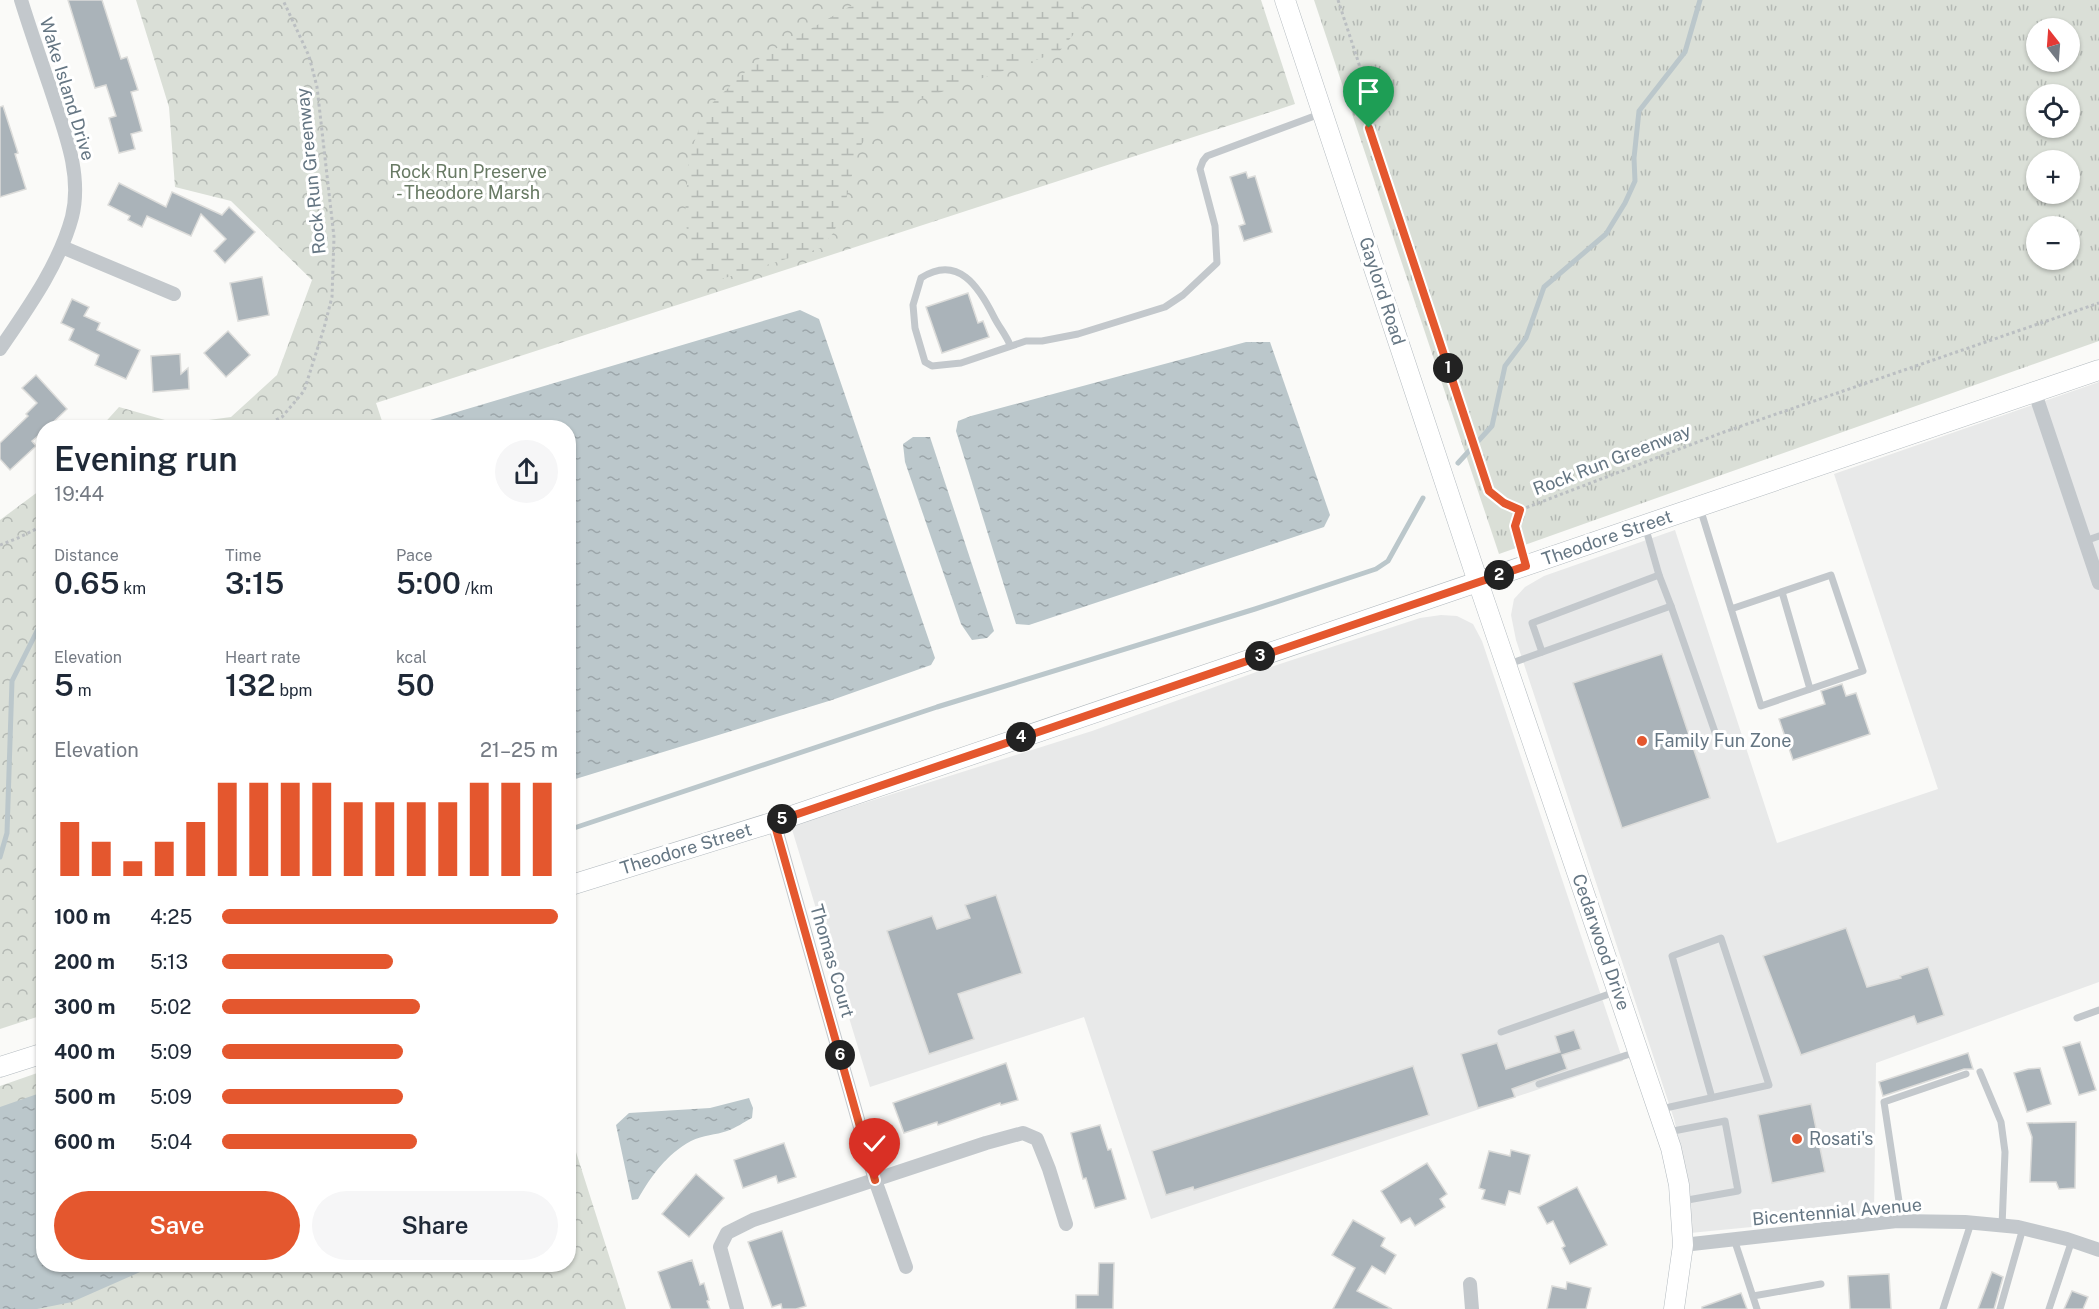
<!DOCTYPE html>
<html lang="en">
<head>
<meta charset="utf-8">
<style>
  body { margin:0; font-family:"Public Sans",sans-serif; background:#f6f6f7; color:#1f2937; height:100vh; display:flex; flex-direction:column; font-size:22px; white-space:nowrap }
  * { box-sizing:border-box; margin:0 }
  p { font-size:20px; color:#747a83 }
  .icon { flex:none; width:33px; height:33px; fill:none; stroke:currentColor; stroke-width:2; stroke-linecap:round; stroke-linejoin:round }
  .map { position:relative; flex:1; overflow:hidden }
  .panel { position:absolute; left:36px; top:420px; width:540px; height:852px; display:flex; flex-direction:column; background:#fff; border-radius:24px; box-shadow:0 2px 4px #0004 }
  .panel>* { flex:none }
  .needle { width:39px; rotate:343deg }
  .buttons { position:absolute; left:2026px; top:18px; display:grid; gap:12px }
  .buttons a { display:grid; place-items:center; width:54px; height:54px; border-radius:50%; background:#fff; box-shadow:0 2px 4px #0004; font-size:30px }
  .pin { position:absolute; display:grid; place-items:center; width:51px; height:51px; color:#fff; margin:-62px -26px; border-radius:50% 50% 50% 0; rotate:-45deg; box-shadow:0 0 6px #0007 }
  .pin .icon { rotate:45deg }
  .km { position:absolute; width:30px; height:30px; margin:-15px; border-radius:50%; background:#222; color:#fff; font-size:16px; line-height:30px; text-align:center }
  .round { display:grid; place-items:center; flex:none; width:63px; height:63px; border-radius:32px; background:#f6f6f7 }
  .headline { display:flex; align-items:center; justify-content:space-between; height:102px; padding:0 18px }
  h1 { font-size:33px; font-weight:600; line-height:45px }
  .metrics { display:grid; grid-template-columns:repeat(3,1fr); gap:9px; height:102px; padding:6px 18px }
  .metrics div { display:grid; align-content:center }
  .metrics b { font-size:30px; font-weight:600 }
  .metrics small { font-size:16px; font-weight:400 }
  .metrics p { font-size:16px }
  .chart { height:168px; padding:12px 18px }
  .chart p { display:flex; justify-content:space-between }
  .chart svg { width:100%; height:108px; margin-top:6px; stroke:#e4572e; stroke-width:6 }
  .cta { display:flex; gap:12px; margin-top:auto; padding:12px 18px }
  .cta a { flex:1; height:69px; border-radius:36px; background:#e4572e; color:#fff; font-size:24px; font-weight:600; line-height:69px; text-align:center }
  .cta a+a { background:#f6f6f7; color:#1f2937 }
  ul { padding:0 18px; list-style:none; font-size:20px }
  li { display:grid; grid-template-columns:96px 72px 1fr; align-items:center; height:45px }
  li i { height:15px; border-radius:8px; background:#e4572e }
  .map>svg:first-child { display:block }
  .built { fill:#e8e9e9 }
  .grass { fill:url(#grass-tufts); fill-rule:evenodd }
  .forest { fill:url(#forest-crowns) }
  .wetland { fill:url(#wetland-marsh) }
  .water { fill:url(#water-ripples) }
  .lines { fill:none; stroke-linecap:round; stroke-linejoin:round }
  .stream { stroke:#bbc7cb; stroke-width:5 }
  .building { fill:#aab3b9; stroke:#dcdcda; stroke-width:1.5 }
  .secondary-casing { stroke:#b3babf; stroke-width:21 }
  .path { stroke:#bbbfc2; stroke-width:3; stroke-dasharray:3 3; stroke-linecap:butt }
  .lane { stroke:#c3c8cc; stroke-width:7 }
  .street { stroke:#c3c8cc; stroke-width:14 }
  .secondary { stroke:#fff; stroke-width:20 }
  .route-casing { stroke:#fff; stroke-width:12 }
  .route { stroke:#e4572e; stroke-width:8 }
  .poi-dot { fill:#e4572e; stroke:#fff; stroke-width:2 }
  .labels { text-anchor:middle; stroke-width:6; stroke-linejoin:round; paint-order:stroke }
  .street-label { font-size:18px; fill:#657683; stroke:#fff }
  .park-label { font-size:18px; fill:#687a64; stroke:#fff }
  .poi-label { font-size:18px; fill:#657683; stroke:#fff; text-anchor:start }
</style>
</head>
<body>
<div class="map">
<svg width="2099" height="1309" viewBox="0 0 2099 1309">
  <defs>
    <pattern id="grass-tufts" width="24" height="20" patternUnits="userSpaceOnUse" patternTransform="scale(1.5)"><rect width="24" height="20" fill="#dadfd7"/><path d="M3 7l-1-3M5 7V3M7 7l1-3M15 17l-1-3M17 17v-4M19 17l1-3" fill="none" stroke="#b4b9b4"/></pattern>
    <pattern id="forest-crowns" width="20" height="18" patternUnits="userSpaceOnUse" patternTransform="scale(1.5)"><rect width="20" height="18" fill="#dadfd7"/><path d="M2 6a3 3 0 1 1 6 0M12 15a3 3 0 1 1 6 0" fill="none" stroke="#b4b9b4"/></pattern>
    <pattern id="wetland-marsh" width="20" height="14" patternUnits="userSpaceOnUse" patternTransform="scale(1.5)"><rect width="20" height="14" fill="#dadfd7"/><path d="M1 5h8M5 5V1M11 12h8M15 12V8" fill="none" stroke="#b4b9b4"/></pattern>
    <pattern id="water-ripples" width="26" height="14" patternUnits="userSpaceOnUse" patternTransform="scale(1.5)"><rect width="26" height="14" fill="#bbc7cb"/><path d="M2 4q2-2 4 0t4 0M15 11q2-2 4 0t4 0" fill="none" stroke="#9ca6aa"/></pattern>
  </defs>
  <rect width="100%" height="100%" fill="#fafaf8"/>
  <g class="built">
    <path d="M2099,382v600l-223,81 -2,152 -184,18 -3,-59 -13,-55 -158,-479 -5,-25 3,-16 11,-12 19,-11 131,-46 102,313 161,-54 -104,-315z"/>
    <path d="M1441,615l16,1 16,8 9,17 141,420 -472,158 -67,-202 -214,70 -79,-261 301,-95 170,-61 158,-52z"/>
  </g>
  <path class="grass" d="M1314,0h785v341l-600,213zM2037,28h33v34h-33zM2037,94h33v34h-33zM2037,160h33v34h-33zM2037,226h33v34h-33z"/>
  <g class="forest">
    <path d="M136,0h1125l34,104 -919,299 8,24 -284,1 19,-21 60,17 52,-7 46,-42 35,-95 -81,-79 -56,-14 -6,-80z"/>
    <path d="M43,488v527l-43,14v-509z"/>
    <path d="M43,1071l1,193h524l1,-134 57,179h-626v-223z"/>
  </g>
  <path class="wetland" d="M861,0h220l2,23 -24,29 -147,50 -37,22 -17,26 -12,50 -12,32 -13,16 -109,34 -21,-18 -6,-50 4,-58 18,-48 54,-51z"/>
  <g class="water">
    <path d="M800,310l19,9 116,339 -4,7 -99,35 -263,81 -1,-353 -142,-1 4,-7z"/>
    <path d="M1246,342h24l60,173 -6,12 -295,98 -13,-1 -60,-193 2,-10 13,-5z"/>
    <path d="M913,437h17l64,194 -7,7 -15,2 -11,-16 -56,-162 -2,-18z"/>
    <path d="M43,1092l1,172 112,1 -84,37 -35,7h-37v-202z"/>
    <path d="M749,1098l4,10 -1,10c-8,4 -16,10 -25,13 -11,4 -24,4 -36,10 -24,13 -40,35 -53,58l-6,1 -16,-75 13,-12 81,-5z"/>
  </g>
  <g class="lines">
    <g class="stream">
      <path d="M1458,463l34,-37 13,-60 21,-28 18,-51 62,-53 19,-31 10,-22 -1,-23 5,-47 46,-59 15,-52"/>
      <path d="M568,830l369,-123 318,-98 121,-40 12,-8 35,-63"/>
      <path d="M0,857l7,-24 5,-152 32,-64"/>
    </g>
  </g>
  <g class="building">
    <path d="M68,0h34l19,59 6,-2 11,33 -7,2 11,39 -11,3 4,15 -16,4 -10,-35 7,-2 -10,-31 -11,3z"/>
    <path d="M3,106l15,47 -3,1 11,35 -26,8v-90z"/>
    <path d="M1246,172l2,6 7,-2 17,56 -28,9 -5,-15 6,-2 -15,-47z"/>
    <path d="M119,183l47,24 6,-15 50,23 7,-8 26,25 -30,31 -11,-12 12,-12 -25,-25 -10,22 -44,-20 -5,11 -14,-7 2,-4 -22,-11z"/>
    <path d="M262,277l7,38 -31,6 -8,-38z"/>
    <path d="M968,293l10,30 5,-2 6,16 -47,16 -16,-46z"/>
    <path d="M72,299l17,8 -5,9 16,7 -3,7 43,20 -14,29 -31,-14 4,-10 -30,-15 5,-11 -13,-6z"/>
    <path d="M228,331l22,24 -24,22 -22,-24z"/>
    <path d="M180,354l1,20 7,-6 1,21 -36,3 -2,-36z"/>
    <path d="M36,375l31,34 -20,19h-3v3l-12,10 4,5 -26,24 -10,-11v-16l28,-27 -2,-2 11,-11 -15,-15z"/>
    <path d="M1662,654l48,144 -88,30 -49,-145z"/>
    <path d="M1842,684l4,12 10,-3 14,41 -77,26 -14,-41 46,-15 -4,-13z"/>
    <path d="M996,895l26,78 -64,21 16,45 -45,15 -42,-123 45,-15 5,13 33,-11 -5,-13z"/>
    <path d="M1846,928l21,59 34,-9 -1,-2 28,-9 16,48 -27,9 -3,-8 -113,39 -38,-99z"/>
    <path d="M1574,1030l7,19 -19,6 5,14 -55,20 3,8 -37,11 -17,-54 36,-11 9,26 54,-17 -5,-16z"/>
    <path d="M2080,1042l16,48 -17,5 -16,-48z"/>
    <path d="M1968,1053l5,16h-9l-81,27 -4,-14z"/>
    <path d="M1006,1063l12,37 -17,5 -1,-2 -62,22 -1,-3 -33,11 -11,-30z"/>
    <path d="M1413,1066l16,49 -235,75 -1,-3 -27,8 -14,-44z"/>
    <path d="M2040,1068l11,36 -24,8 -13,-39 14,-4z"/>
    <path d="M1811,1104l14,68 -53,11 -14,-68z"/>
    <path d="M2076,1122l-1,66 -16,1 -3,-7h-26l2,-45 -5,-14z"/>
    <path d="M1100,1125l8,25 3,-1 15,50 -31,9 -9,-30 -3,1 -12,-46z"/>
    <path d="M784,1143l12,34 -18,6 -2,-7 -33,12 -9,-28z"/>
    <path d="M1511,1150l19,5 -10,39 -11,-3 -4,14 -23,-6 3,-9 -6,-2 10,-37 21,5z"/>
    <path d="M1427,1163l20,31 -7,5 5,8 -30,19 -5,-8 -9,5 -20,-32z"/>
    <path d="M696,1174l28,24 -35,39 -27,-23z"/>
    <path d="M1577,1187l30,58 -37,19 -8,-16 3,-2 -12,-25 -6,3 -9,-17z"/>
    <path d="M1353,1220l32,18 -4,8 15,9 -11,19 -13,-8 -15,25 35,18h-59l22,-41 -23,-13z"/>
    <path d="M782,1231l24,75 -10,3h-14l-1,-5 -9,3 -24,-65z"/>
    <path d="M692,1260l8,25 4,-2 5,17 -2,1 3,8h-39l-13,-37z"/>
    <path d="M1099,1263h15l-1,46h-37v-14h22z"/>
    <path d="M1992,1272l11,5 -9,32h-16z"/>
    <path d="M1889,1274l2,35h-41l-2,-33z"/>
    <path d="M1567,1282l24,6 -5,21h-39l5,-23 14,3z"/>
    <path d="M2072,1291l16,6 -5,12h-19z"/>
    <path d="M1741,1293l6,16h-45v-2z"/>
  </g>
  <g class="lines">
    <g class="secondary-casing">
      <g id="secondary">
        <path d="M1285,0l193,582 193,566 8,37 4,60 -9,64"/>
        <path d="M568,886l206,-64 1325,-452"/>
        <path d="M0,1067l44,-14"/>
      </g>
    </g>
    <g class="path">
      <path d="M1338,0l21,64 10,64 120,363 15,12 16,7 204,-78 375,-129"/>
      <path d="M260,428l22,-11 22,-26 20,-63 8,-31 2,-60 -17,-150 -8,-31 -26,-56"/>
      <path d="M1520,510l-5,16 6,23"/>
      <path d="M0,545l18,-7 26,-13"/>
    </g>
    <g class="lane">
      <path d="M1010,345c-4,-10 -11,-18 -16,-28 -15,-30 -36,-63 -73,-39l-8,27 2,23 10,34 7,4 29,-3 65,-22h16l36,-7 87,-27 18,-12 34,-32 -2,-37 -15,-57 3,-8 4,-5 113,-42"/>
      <path d="M1700,508l61,198 102,-35 -32,-96 -100,34"/>
      <path d="M1645,526l14,49"/>
      <path d="M2085,541l14,-5"/>
      <path d="M1782,592l28,97"/>
      <path d="M1542,652l-10,-29 127,-48 12,31"/>
      <path d="M1509,664l162,-58 45,129"/>
      <path d="M2077,1018l22,-8"/>
      <path d="M1501,1032l114,-40"/>
      <path d="M1980,1072l21,50 4,30 -3,74"/>
      <path d="M1539,1084l97,-32"/>
      <path d="M1661,1109l108,-24 -48,-147 -49,18 40,142"/>
      <path d="M1668,1132l57,-11 13,70 -56,10"/>
      <path d="M1902,1221l-18,-119 82,-28"/>
      <path d="M1734,1239l23,70"/>
      <path d="M1753,1296l68,-12"/>
      <path d="M1943,1309l28,-86"/>
      <path d="M2000,1309l23,-81"/>
      <path d="M2049,1309l23,-69"/>
    </g>
    <g class="street">
      <path d="M62,247l112,47"/>
      <path d="M0,349c28,-41 59,-84 72,-132 11,-44 -9,-89 -22,-130 -10,-29 -20,-58 -29,-87"/>
      <path d="M2035,393l64,190"/>
      <path d="M774,822l101,358 31,87"/>
      <path d="M1683,1245l214,-24 68,1 53,5 49,12 32,11"/>
      <path d="M1470,1284l2,25"/>
      <path d="M737,1309l-17,-62 7,-14 26,-13 233,-77 37,-10 14,6 12,30 17,55"/>
    </g>
    <use href="#secondary" class="secondary"/>
  </g>
  <g class="lines">
    <g class="route-casing">
      <path id="route" d="M875,1180l-101,-358 752,-256 -11,-40 5,-16 -16,-7 -15,-12 -120,-363"/>
    </g>
    <use href="#route" class="route"/>
  </g>
  <g class="poi-dot">
    <circle cx="1642" cy="741" r="6"/>
    <circle cx="1797" cy="1139" r="6"/>
  </g>
  <g class="labels">
    <g class="street-label">
      <text transform="translate(67 89) rotate(73)" y="6">Wake Island Drive</text>
      <text transform="translate(311 171) rotate(-96)" y="6">Rock Run Greenway</text>
      <text transform="translate(1382 291) rotate(72)" y="6">Gaylord Road</text>
      <text transform="translate(1612 460) rotate(-21)" y="6">Rock Run Greenway</text>
      <text transform="translate(1607 538) rotate(-19)" y="6">Theodore Street</text>
      <text transform="translate(686 849) rotate(-17)" y="6">Theodore Street</text>
      <text transform="translate(1601 942) rotate(71)" y="6">Cedarwood Drive</text>
      <text transform="translate(832 961) rotate(74)" y="6">Thomas Court</text>
      <text transform="translate(1837 1212) rotate(-5)" y="6">Bicentennial Avenue</text>
    </g>
    <g class="park-label">
      <text x="468" y="178">Rock Run Preserve<tspan x="468" dy="21">- Theodore Marsh</tspan></text>
    </g>
    <g class="poi-label">
      <text x="1654" y="747">Family Fun Zone</text>
      <text x="1809" y="1145">Rosati's</text>
    </g>
  </g>
</svg>
<div class="buttons">
<a><svg class="needle" viewBox="-14 -14 28 28"><path d="M0-13l5 13h-10z" fill="#e53935"/><path d="M0 13l5-13h-10z" fill="#747a83"/></svg></a>
<a><svg class="icon" aria-label="locate" viewBox="0 0 24 24"><circle cx="12" cy="12" r="6"/><path d="M12 2v4M12 18v4M2 12h4M18 12h4"/></svg></a>
<a>+</a>
<a>−</a>
</div>
<div class="pin" style="left:1369px;top:128px;background:#1e9e55"><svg class="icon" aria-label="arrive" viewBox="0 0 24 24"><path d="M6 21V4h12l-3 4 3 4H6"/></svg></div>
<div class="pin" style="left:875px;top:1180px;background:#d93025"><svg class="icon" aria-label="check" viewBox="0 0 24 24"><path d="M5 12l5 5 9-10"/></svg></div>
<b class="km" style="left:1448px;top:368px">1</b>
<b class="km" style="left:1499px;top:575px">2</b>
<b class="km" style="left:1260px;top:656px">3</b>
<b class="km" style="left:1021px;top:737px">4</b>
<b class="km" style="left:782px;top:819px">5</b>
<b class="km" style="left:840px;top:1055px">6</b>
<section class="panel">
<div class="headline"><div><h1>Evening run</h1><p>19:44</p></div><a class="round"><svg class="icon" aria-label="share" viewBox="0 0 24 24"><path d="M12 15V3M7 8l5-5 5 5M5 13v7h14v-7"/></svg></a></div>
<div class="metrics">
<div><p>Distance</p><b>0.65<small> km</small></b></div>
<div><p>Time</p><b>3:15</b></div>
<div><p>Pace</p><b>5:00<small> /km</small></b></div>
</div>
<div class="metrics">
<div><p>Elevation</p><b>5<small> m</small></b></div>
<div><p>Heart rate</p><b>132<small> bpm</small></b></div>
<div><p>kcal</p><b>50</b></div>
</div>
<div class="chart"><p><span>Elevation</span>21–25 m</p>
<svg viewBox="0 0 160 44" preserveAspectRatio="none"><path d="M5 44V22M15 44V30M25 44V38M35 44V30M45 44V22M55 44V6M65 44V6M75 44V6M85 44V6M95 44V14M105 44V14M115 44V14M125 44V14M135 44V6M145 44V6M155 44V6"/></svg>
</div>
<ul>
<li><b>100 m</b>4:25<i style="width:100%"></i></li>
<li><b>200 m</b>5:13<i style="width:51%"></i></li>
<li><b>300 m</b>5:02<i style="width:59%"></i></li>
<li><b>400 m</b>5:09<i style="width:54%"></i></li>
<li><b>500 m</b>5:09<i style="width:54%"></i></li>
<li><b>600 m</b>5:04<i style="width:58%"></i></li>
</ul>
<div class="cta"><a>Save</a><a>Share</a></div>
</section>
</div>
</body>
</html>
